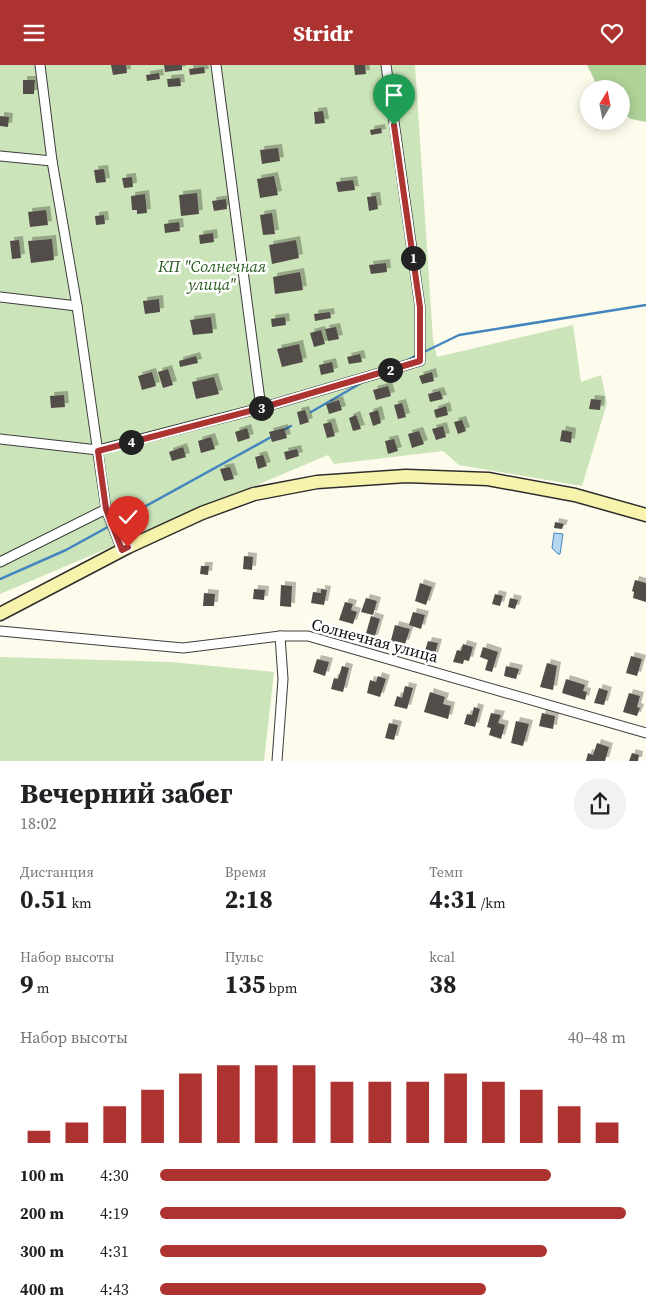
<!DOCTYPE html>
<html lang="ru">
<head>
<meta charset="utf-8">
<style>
  body { margin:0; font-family:"Source Serif 4",serif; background:#f2f2f2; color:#202124; height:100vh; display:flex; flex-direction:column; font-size:19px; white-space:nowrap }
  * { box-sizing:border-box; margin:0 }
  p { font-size:16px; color:#757577 }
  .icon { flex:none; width:28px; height:28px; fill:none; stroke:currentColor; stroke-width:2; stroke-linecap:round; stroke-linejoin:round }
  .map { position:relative; height:696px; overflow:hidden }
  .drawer { display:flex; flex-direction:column; background:#fff; flex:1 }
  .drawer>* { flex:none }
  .needle { width:32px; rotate:10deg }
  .controls { position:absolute; left:580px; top:15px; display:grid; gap:10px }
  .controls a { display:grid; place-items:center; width:50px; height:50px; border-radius:50%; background:#fff; box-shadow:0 2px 12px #0003; font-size:25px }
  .pin { position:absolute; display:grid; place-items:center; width:42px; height:42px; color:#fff; margin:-51px -21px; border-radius:50% 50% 50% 0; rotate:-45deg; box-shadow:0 0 5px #0007 }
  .pin .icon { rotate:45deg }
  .km { position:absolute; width:25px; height:25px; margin:-12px; border-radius:50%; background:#222; color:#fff; font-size:14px; line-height:25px; text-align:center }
  .round { display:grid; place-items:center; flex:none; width:52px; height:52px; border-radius:26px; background:#f2f2f2 }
  .head { display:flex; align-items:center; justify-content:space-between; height:85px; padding:0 20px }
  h1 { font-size:28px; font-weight:700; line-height:38px }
  .figures { display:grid; grid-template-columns:repeat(3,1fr); gap:8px; height:85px; padding:5px 20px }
  .figures div { display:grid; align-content:center }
  .figures b { font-size:25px; font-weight:700 }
  .figures small { font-size:14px; font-weight:400 }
  .figures p { font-size:14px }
  .chart { height:140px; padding:10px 20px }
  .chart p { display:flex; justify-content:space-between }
  .chart svg { width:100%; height:90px; margin-top:5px; stroke:#ad3331; stroke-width:6 }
  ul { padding:0 20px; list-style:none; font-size:16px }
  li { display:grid; grid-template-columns:80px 60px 1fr; align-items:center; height:38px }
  li i { height:12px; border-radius:6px; background:#ad3331 }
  header { display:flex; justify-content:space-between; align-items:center; height:65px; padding:0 20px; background:#ad3331; color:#fff; font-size:22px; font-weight:700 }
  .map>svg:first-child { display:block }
  .green { fill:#cce4b9 }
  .forest { fill:#b0d399 }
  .water { fill:#b5d6ef; stroke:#4386bf }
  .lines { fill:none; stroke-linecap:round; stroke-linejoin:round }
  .stream { stroke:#4386bf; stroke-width:2.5 }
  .building { fill:#534d49; filter:url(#shadow) }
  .minor-casing { stroke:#3e3e3e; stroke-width:11 }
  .secondary-casing { stroke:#2d2d2d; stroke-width:15 }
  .minor { stroke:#fff; stroke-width:9 }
  .secondary { stroke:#f7f3ac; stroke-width:12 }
  .route-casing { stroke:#fff; stroke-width:10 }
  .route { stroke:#ad3331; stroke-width:6 }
  .labels { text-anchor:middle; stroke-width:5; stroke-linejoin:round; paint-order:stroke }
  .park-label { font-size:16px; font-style:italic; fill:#2b5c23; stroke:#fff }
  .street-label { font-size:16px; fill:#0b0b0b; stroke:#fff }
</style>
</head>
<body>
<header><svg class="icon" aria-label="menu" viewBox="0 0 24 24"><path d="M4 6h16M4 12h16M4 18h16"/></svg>Stridr<svg class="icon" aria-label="heart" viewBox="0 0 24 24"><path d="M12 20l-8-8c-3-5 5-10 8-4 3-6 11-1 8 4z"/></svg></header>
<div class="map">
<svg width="646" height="696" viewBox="0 0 646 696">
  <defs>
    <filter id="shadow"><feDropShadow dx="4" dy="-4" stdDeviation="0" flood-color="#0004"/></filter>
  </defs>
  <rect width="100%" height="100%" fill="#fdfbeb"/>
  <g class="green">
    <path d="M0,0h415l18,275 4,17 136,-32 8,57 20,-7 6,28 -25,83 -123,-21 -16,-14 -109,13 -6,-9 -328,139z"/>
    <path d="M0,592l171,5 103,10 -10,89h-264z"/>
  </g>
  <path class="forest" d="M587,0h59v57l-15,-3 -10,-7v-23h-22z"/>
  <path class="water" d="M554,468l9,1 -3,20h-2l-6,-6z"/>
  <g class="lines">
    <g class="stream">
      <path d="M422,288l37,-18 187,-30"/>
      <path d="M404,297l13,-7"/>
      <path d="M311,347l52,-30"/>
      <path d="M282,366l9,-5"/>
      <path d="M0,514l66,-29 207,-114"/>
    </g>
  </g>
  <g class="building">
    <path d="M111,0h15l1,8 -14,2z"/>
    <path d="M164,0h18v5l-17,2z"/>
    <path d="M354,0h11l1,9 -11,1z"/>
    <path d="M204,2l1,6 -15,2 -1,-6z"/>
    <path d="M159,8l1,6 -13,2 -1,-6z"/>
    <path d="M180,13l1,8 -13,1 -1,-8z"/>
    <path d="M23,15h12l-1,14h-11z"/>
    <path d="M323,46l2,12 -10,1 -1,-12z"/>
    <path d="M0,51l9,1 -1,10 -8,-1z"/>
    <path d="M381,63l1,5 -11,2 -1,-5z"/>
    <path d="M278,83l2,13 -18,3 -2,-14z"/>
    <path d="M104,104l2,13 -10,1 -2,-13z"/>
    <path d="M274,111l4,19 -18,3 -3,-19z"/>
    <path d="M132,112l1,10 -9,1 -2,-10z"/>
    <path d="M353,115l2,10 -17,2 -2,-10z"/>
    <path d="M197,128l2,21 -18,2 -2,-21z"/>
    <path d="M145,129l2,19 -10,1v-4h-5l-1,-14z"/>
    <path d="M376,131l2,13 -9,2 -2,-14z"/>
    <path d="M226,134l1,10 -13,2 -2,-10z"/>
    <path d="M46,145l2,15 -18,2 -2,-15z"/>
    <path d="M272,148l3,21 -12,1 -3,-20z"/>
    <path d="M104,150l1,9 -9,1 -1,-9z"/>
    <path d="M179,157l1,9 -15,2 -1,-9z"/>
    <path d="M213,168l1,9 -14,2 -1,-9z"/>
    <path d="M52,174l2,21 -23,3 -3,-22z"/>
    <path d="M19,175l2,18 -9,1 -2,-18z"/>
    <path d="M296,175l3,18 -27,6 -3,-19z"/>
    <path d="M386,198l1,9 -16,2 -2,-9z"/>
    <path d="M300,207l3,18 -28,4 -2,-17z"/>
    <path d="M159,234l1,13 -15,2 -2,-13z"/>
    <path d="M330,247l1,6 -16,3 -1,-7z"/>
    <path d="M211,252l2,16 -20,2 -3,-15z"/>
    <path d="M285,252l1,8 -14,2 -1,-8z"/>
    <path d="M336,262l3,12 -11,2 -3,-12z"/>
    <path d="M321,265l4,14 -11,3 -4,-14z"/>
    <path d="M299,279l4,18 -21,5 -5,-18z"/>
    <path d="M360,289l2,8 -13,2 -2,-7z"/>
    <path d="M196,291l2,7 -18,4 -1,-6z"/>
    <path d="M332,297l2,10 -13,3 -2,-10z"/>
    <path d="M168,304l5,16 -10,3 -5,-16z"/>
    <path d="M152,307l4,14 -14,4 -4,-14z"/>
    <path d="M432,307l2,9 -12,3 -3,-8z"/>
    <path d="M214,312l5,17 -23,5 -4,-17z"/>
    <path d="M388,321l3,10 -15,4 -3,-10z"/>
    <path d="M440,326l3,8 -13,3 -2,-8z"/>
    <path d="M64,330l1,12 -14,1 -1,-12z"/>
    <path d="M591,334l10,1 -1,10 -11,-1z"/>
    <path d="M339,335l3,10 -13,4 -3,-10z"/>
    <path d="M402,338l4,14 -8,2 -4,-14z"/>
    <path d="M446,341l2,9 -12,3 -2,-8z"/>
    <path d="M305,345l4,12 -9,3 -3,-13z"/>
    <path d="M378,345l3,13 -8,3 -4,-13z"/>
    <path d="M356,350l5,14 -8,2 -4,-13z"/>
    <path d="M462,355l4,11 -8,3 -4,-12z"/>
    <path d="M331,357l4,14 -8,2 -4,-14z"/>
    <path d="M443,361l3,11 -10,3 -4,-11z"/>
    <path d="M247,363l3,10 -12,4 -3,-10z"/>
    <path d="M284,363l3,10 -15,4 -3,-10z"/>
    <path d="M562,365l10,2 -1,11 -11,-2z"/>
    <path d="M419,366l5,13 -12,4 -4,-14z"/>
    <path d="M211,372l4,12 -14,4 -3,-12z"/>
    <path d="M394,374l4,12 -10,3 -3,-13z"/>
    <path d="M183,382l3,10 -14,4 -3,-9z"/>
    <path d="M297,384l2,7 -13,4 -2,-8z"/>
    <path d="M263,390l4,11 -9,3 -3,-12z"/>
    <path d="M230,402l4,12 -10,2 -4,-12z"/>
    <path d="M555,457l9,2 -2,5 -8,-1z"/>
    <path d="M244,491l9,1 -1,13 -9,-1z"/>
    <path d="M201,501h8l-1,9 -8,-1z"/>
    <path d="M635,515l11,3v19l-13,-4 1,-6 -2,-1z"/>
    <path d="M420,518l12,4 -6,18 -11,-4z"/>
    <path d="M281,520l11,1 -1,21 -11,-1z"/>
    <path d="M254,524l11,1 -1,10 -11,-1z"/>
    <path d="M321,524l6,1 -3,15 -13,-2 2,-11 8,1z"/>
    <path d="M204,528l11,1 -1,12h-11z"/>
    <path d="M495,529l8,2 -3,10 -8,-2z"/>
    <path d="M366,533l11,3 -4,14 -12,-3z"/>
    <path d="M510,533l8,2 -3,9 -7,-2z"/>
    <path d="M345,537l8,2 -2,6 6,2 -4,12 -14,-4z"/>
    <path d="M413,547l12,3 -4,14 -12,-4z"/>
    <path d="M371,551l9,3 -6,20 -9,-2z"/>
    <path d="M395,560l15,4 -5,15 -6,-2 -1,4 -8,-2z"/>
    <path d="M428,576l10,2 -4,14 -10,-3z"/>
    <path d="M463,579l10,3 -4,14 -5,-1 -1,4 -10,-2 4,-12 4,1z"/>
    <path d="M483,582l15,5 -6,20 -7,-2 3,-10 -8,-3z"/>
    <path d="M631,591l11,3 -5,17 -11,-3z"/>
    <path d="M317,594l12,3 -4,14 -12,-4z"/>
    <path d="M547,598l10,3 -4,24 -13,-3z"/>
    <path d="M342,601l7,2 -6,24 -12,-3 3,-11 4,1z"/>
    <path d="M506,601l13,3 -3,10 -12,-3z"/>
    <path d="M378,611l8,3 -6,18 -13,-4 3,-13 6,2z"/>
    <path d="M566,614l19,6 -2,6 4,1 -2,8 -23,-7z"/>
    <path d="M405,621l8,2 -6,21 -13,-3 3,-10 5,2z"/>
    <path d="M599,623l9,3 -4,14 -10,-2z"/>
    <path d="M430,627l15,5 -2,7 8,2 -3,13 -24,-7z"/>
    <path d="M629,628l11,3 -3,11 3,1 -3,8 -14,-4z"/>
    <path d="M474,642l6,2 -5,18 -11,-3 3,-10 5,1z"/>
    <path d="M491,648l10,2 -3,8 7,2 -4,14 -12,-4 2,-7 -4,-1z"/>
    <path d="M542,648l13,3 -2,13 -14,-3z"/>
    <path d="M516,656l13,3 -6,22 -12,-3z"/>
    <path d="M389,658l9,2 -4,15 -9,-2z"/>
    <path d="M597,678l12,4 -4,14h-19l2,-8 5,2z"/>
    <path d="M632,688l7,2 -1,6h-9z"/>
  </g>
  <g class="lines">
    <g class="minor-casing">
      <g id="minor">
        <path d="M40,0l12,96 25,145 29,203 16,41"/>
        <path d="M0,91l52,5"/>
        <path d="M0,232l77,9"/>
        <path d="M261,343l159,-47v-54l-34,-242"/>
        <path d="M0,374l98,11 163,-42 -45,-343"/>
        <path d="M0,497l106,-53"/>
        <path d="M0,566l183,17 97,-12h28l338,97"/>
        <path d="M277,696l6,-82 -3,-43"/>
      </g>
    </g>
    <g class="secondary-casing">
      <path id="secondary" d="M0,549l128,-67 74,-34 52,-19 63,-12 89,-6 82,3 87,16 71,20"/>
    </g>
    <use href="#minor" class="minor"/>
    <use href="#secondary" class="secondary"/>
  </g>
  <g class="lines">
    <g class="route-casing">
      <path id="route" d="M128,482l-6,3 -16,-41 -8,-58 163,-43 159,-47v-54l-26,-182"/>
    </g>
    <use href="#route" class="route"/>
  </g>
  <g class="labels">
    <g class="park-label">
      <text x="212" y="207">КП "Солнечная<tspan x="212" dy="18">улица"</tspan></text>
    </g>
    <g class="street-label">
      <text transform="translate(375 575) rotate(15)" y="6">Солнечная улица</text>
    </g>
  </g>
</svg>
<div class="controls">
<a><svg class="needle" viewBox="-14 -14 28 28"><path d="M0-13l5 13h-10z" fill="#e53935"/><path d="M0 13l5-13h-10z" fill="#757577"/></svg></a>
</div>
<div class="pin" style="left:394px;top:60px;background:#1e9e55"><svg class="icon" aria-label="arrive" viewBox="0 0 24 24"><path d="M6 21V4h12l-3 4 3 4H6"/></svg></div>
<div class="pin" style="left:128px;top:482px;background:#d93025"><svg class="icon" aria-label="check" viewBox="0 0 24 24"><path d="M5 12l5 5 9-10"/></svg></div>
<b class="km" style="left:413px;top:193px">1</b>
<b class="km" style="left:390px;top:305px">2</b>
<b class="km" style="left:261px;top:343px">3</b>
<b class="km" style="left:131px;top:377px">4</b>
</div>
<section class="drawer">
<div class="head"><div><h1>Вечерний забег</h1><p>18:02</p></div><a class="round"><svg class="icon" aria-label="share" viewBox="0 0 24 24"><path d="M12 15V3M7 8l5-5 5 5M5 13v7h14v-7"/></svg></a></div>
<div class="figures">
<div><p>Дистанция</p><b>0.51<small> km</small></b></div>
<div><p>Время</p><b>2:18</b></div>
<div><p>Темп</p><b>4:31<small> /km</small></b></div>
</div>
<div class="figures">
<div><p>Набор высоты</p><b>9<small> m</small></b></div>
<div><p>Пульс</p><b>135<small> bpm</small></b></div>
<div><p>kcal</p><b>38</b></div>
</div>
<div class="chart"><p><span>Набор высоты</span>40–48 m</p>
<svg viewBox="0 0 160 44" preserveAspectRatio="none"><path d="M5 44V38M15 44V34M25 44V26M35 44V18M45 44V10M55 44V6M65 44V6M75 44V6M85 44V14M95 44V14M105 44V14M115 44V10M125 44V14M135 44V18M145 44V26M155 44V34"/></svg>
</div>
<ul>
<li><b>100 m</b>4:30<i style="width:84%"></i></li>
<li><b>200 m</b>4:19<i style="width:100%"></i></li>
<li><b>300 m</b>4:31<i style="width:83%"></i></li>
<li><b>400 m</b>4:43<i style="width:70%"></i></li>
</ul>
</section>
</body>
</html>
